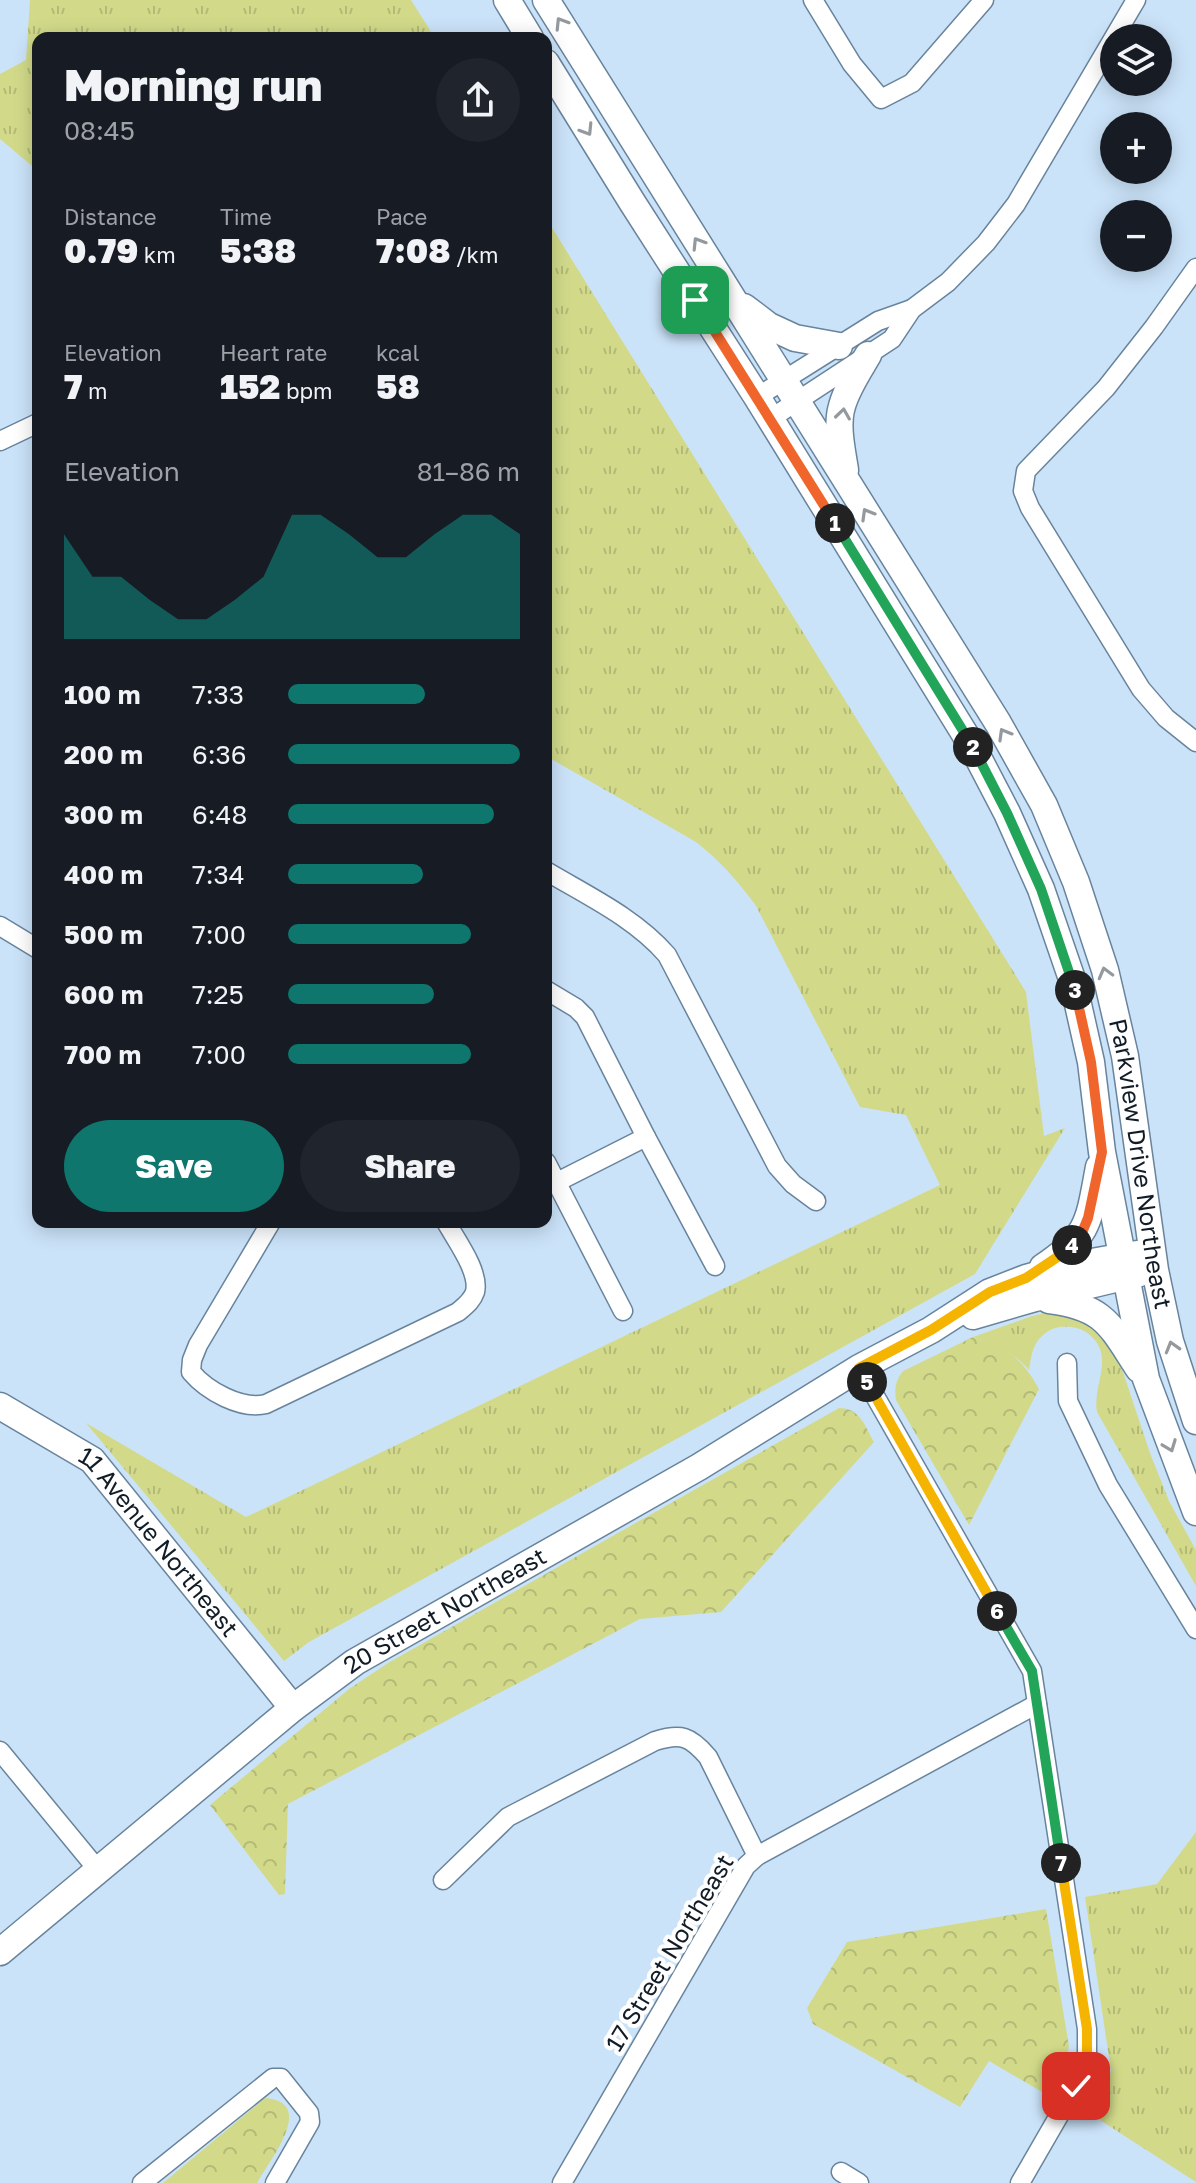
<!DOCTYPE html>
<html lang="en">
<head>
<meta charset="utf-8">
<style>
  body { margin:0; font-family:"Golos Text",sans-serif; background:#20242c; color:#f1f3f6; height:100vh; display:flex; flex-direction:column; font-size:30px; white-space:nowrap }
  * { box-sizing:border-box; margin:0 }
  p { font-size:26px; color:#9ea1a6 }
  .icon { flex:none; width:44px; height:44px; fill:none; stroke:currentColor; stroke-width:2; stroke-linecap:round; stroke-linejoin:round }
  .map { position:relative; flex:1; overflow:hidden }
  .sheet { position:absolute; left:32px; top:32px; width:520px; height:1196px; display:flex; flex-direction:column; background:#171b24; border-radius:16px; box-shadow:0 4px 20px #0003 }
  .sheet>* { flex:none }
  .tools { position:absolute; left:1100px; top:24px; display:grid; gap:16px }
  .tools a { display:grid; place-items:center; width:72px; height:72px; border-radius:50%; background:#171b24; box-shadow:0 4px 20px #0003; font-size:40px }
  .pin { position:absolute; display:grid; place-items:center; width:68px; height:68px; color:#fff; margin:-34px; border-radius:16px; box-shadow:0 4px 12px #0006 }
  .km { position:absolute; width:40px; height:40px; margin:-20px; border-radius:50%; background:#222; color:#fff; font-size:22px; line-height:40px; text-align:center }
  .round { display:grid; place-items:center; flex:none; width:84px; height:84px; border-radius:42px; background:#20242c }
  .head { display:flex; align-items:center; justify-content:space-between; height:136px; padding:0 32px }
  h1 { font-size:44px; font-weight:800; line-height:60px }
  .figures { display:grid; grid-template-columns:repeat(3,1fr); gap:12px; height:136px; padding:8px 32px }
  .figures div { display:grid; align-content:center }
  .figures b { font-size:34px; font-weight:800 }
  .figures small { font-size:22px; font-weight:400 }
  .figures p { font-size:22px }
  .chart { height:224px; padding:16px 32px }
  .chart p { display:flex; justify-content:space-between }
  .chart svg { width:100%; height:144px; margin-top:8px; fill:#0f766e; opacity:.7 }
  .button { display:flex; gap:16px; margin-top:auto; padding:16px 32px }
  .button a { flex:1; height:92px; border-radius:48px; background:#0f766e; color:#fff; font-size:32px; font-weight:800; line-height:92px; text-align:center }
  .button a+a { background:#20242c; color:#f1f3f6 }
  ul { padding:0 32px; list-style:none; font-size:26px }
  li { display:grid; grid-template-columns:128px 96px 1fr; align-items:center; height:60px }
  li i { height:20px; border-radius:10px; background:#0f766e }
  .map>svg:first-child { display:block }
  .grass { fill:url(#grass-tufts) }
  .park { fill:url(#park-crowns) }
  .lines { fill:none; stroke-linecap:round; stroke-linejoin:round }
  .street-casing { stroke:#68849d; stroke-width:21 }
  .secondary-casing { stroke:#68849d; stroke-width:29 }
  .street { stroke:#fff; stroke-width:18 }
  .secondary { stroke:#fff; stroke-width:26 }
  .oneway { stroke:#94999d }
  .split-1-casing { stroke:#fff; stroke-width:16 }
  .split-2-casing { stroke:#fff; stroke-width:16 }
  .split-3-casing { stroke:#fff; stroke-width:16 }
  .split-4-casing { stroke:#fff; stroke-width:16 }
  .split-5-casing { stroke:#fff; stroke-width:16 }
  .split-6-casing { stroke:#fff; stroke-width:16 }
  .split-7-casing { stroke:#fff; stroke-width:16 }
  .split-8-casing { stroke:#fff; stroke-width:16 }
  .split-1 { stroke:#f0652b; stroke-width:10 }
  .split-2 { stroke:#22a559; stroke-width:10 }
  .split-3 { stroke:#22a559; stroke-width:10 }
  .split-4 { stroke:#f0652b; stroke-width:10 }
  .split-5 { stroke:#f5b400; stroke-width:10 }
  .split-6 { stroke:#f5b400; stroke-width:10 }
  .split-7 { stroke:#22a559; stroke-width:10 }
  .split-8 { stroke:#f5b400; stroke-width:10 }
  .labels { text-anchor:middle; stroke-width:8; stroke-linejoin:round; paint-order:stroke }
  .street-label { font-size:24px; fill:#111c26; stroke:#fff }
</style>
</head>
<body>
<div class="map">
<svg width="1196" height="2183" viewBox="0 0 1196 2183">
  <defs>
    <pattern id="grass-tufts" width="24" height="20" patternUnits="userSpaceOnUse" patternTransform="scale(2)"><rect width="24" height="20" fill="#d2da8a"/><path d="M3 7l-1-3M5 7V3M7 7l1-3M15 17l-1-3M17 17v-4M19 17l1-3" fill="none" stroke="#b3ba77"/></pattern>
    <pattern id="park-crowns" width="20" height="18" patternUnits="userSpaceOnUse" patternTransform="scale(2)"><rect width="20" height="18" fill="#d2da8a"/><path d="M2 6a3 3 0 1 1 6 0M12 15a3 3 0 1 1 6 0" fill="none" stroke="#b3ba77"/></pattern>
  </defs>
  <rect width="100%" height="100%" fill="#cbe3f9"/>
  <g class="grass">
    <path d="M30,0h381l24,38h-397v133l-38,-32v-65l26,-14z"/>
    <path d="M546,218l480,774 18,144 21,-8 -90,146 -666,368 -25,19 -198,-238 160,94 694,-332 -34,-70 -46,-8 -104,-201c-18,-25 -36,-45 -60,-64l-150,-86z"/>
    <path d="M1059,1310l36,11 22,33 33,99 19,48 27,49v36l-99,-174c-4,-21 10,-43 3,-63 -9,-23 -40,-30 -58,-13 -10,9 -11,22 -13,34 -15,-17 -34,-26 -56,-33l59,-21z"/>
    <path d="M1196,1832v350l-107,-69 22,-42 -26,-174 72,-13z"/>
  </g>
  <g class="park">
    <path d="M973,1337c34,10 49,21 66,52l-70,136 -73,-125c-2,-12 0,-20 7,-29z"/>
    <path d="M839,1408c21,0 26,18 35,34l-153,170 -81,7 -352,185 -3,90 -6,1 -69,-90 139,-116 39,-26z"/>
    <path d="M1046,1909l23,137 -6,28 -14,22 -60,-35 -29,46 -147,-83 -6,-16 40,-66z"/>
    <path d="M265,2098c53,4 4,63 -8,85h-94z"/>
  </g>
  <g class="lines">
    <g class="street-casing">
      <g id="street">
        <path d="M813,0l39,64 29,35 31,-16 72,-83"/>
        <path d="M1196,268l-42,59 -48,61 -80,83 -3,20 7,17 111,181 25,29 30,24"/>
        <path d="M757,397l121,-76 34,-12"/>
        <path d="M770,419l122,-80 20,-30 36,-27 38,-39 30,-39 120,-204"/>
        <path d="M0,441l38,-18"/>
        <path d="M546,871c42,25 89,47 121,84l110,211 16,18 23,17"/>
        <path d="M0,926l38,23"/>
        <path d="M546,990l30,18 9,9 61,120 69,129"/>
        <path d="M546,1162l77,149"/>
        <path d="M557,1182l89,-45"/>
        <path d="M271,1222l-73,123 -6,15 -1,12c16,19 50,38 75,32l192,-92c7,-6 14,-11 17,-20 5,-20 -19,-52 -29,-70"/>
        <path d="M1067,1363l1,38 40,84 88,144"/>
        <path d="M859,1368l173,303 55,358v30l-11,27 -56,97"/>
        <path d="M0,1751l98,119"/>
        <path d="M443,1880l65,-63 147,-76c26,-8 35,-5 53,16l49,99"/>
        <path d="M841,2172l18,11"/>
        <path d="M142,2183l131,-105h8l28,35 1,9 -35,61"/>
        <path d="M562,2183l184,-317 11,-10 280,-152"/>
      </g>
    </g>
    <g class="secondary-casing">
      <g id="secondary">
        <path d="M507,0l23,38"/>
        <path id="s1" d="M546,0l452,723 46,82 32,77 29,88 20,86 30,214 15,71 26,80"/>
        <path d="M546,63l86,139 125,195 214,347 36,69 34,76 32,93 18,80 11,90 44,227 50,133"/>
        <path d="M744,307l25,19 26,12 44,8"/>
        <path d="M845,470c-3,-20 -9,-45 -3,-64 5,-18 16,-34 26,-51"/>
        <path d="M1043,1267c47,-31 46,-47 56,-100"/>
        <path d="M1049,1300c56,7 61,25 90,69"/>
        <path d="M973,1316l62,-18 105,-25"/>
        <path id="s2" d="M0,1406l92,54 201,248"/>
        <path id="s3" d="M0,1952l293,-244 62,-46 344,-195 160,-99 72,-38 59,-38 36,-14 43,-12 68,-12"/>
      </g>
    </g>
    <use href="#street" class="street"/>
    <use href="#secondary" class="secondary"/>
  </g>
  <defs><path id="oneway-chevron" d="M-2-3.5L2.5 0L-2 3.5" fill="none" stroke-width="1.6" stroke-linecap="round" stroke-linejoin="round" transform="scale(2)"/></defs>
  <g class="oneway">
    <use href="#oneway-chevron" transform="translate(561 23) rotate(-122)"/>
    <use href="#oneway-chevron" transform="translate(587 130) rotate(58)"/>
    <use href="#oneway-chevron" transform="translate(698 243) rotate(-122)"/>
    <use href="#oneway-chevron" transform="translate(843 414) rotate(-82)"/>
    <use href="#oneway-chevron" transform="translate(867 514) rotate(-120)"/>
    <use href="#oneway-chevron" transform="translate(1004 734) rotate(-120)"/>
    <use href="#oneway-chevron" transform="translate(1105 973) rotate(-105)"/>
    <use href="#oneway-chevron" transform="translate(1172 1347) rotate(-106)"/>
    <use href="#oneway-chevron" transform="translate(1170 1446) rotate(69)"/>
  </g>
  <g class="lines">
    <g class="split-1-casing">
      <path id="split-1" d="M695,300l140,223"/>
    </g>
    <g class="split-2-casing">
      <path id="split-2" d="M835,523l138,224"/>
    </g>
    <g class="split-3-casing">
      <path id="split-3" d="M973,747l34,66 34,76 34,101"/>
    </g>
    <g class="split-4-casing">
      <path id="split-4" d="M1072,1245l9,-10 7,-17 14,-66 -11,-90 -16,-72"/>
    </g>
    <g class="split-5-casing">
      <path id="split-5" d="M867,1382l-8,-14 72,-38 59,-38 36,-14 33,-22 13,-11"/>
    </g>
    <g class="split-6-casing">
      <path id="split-6" d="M867,1382l130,229"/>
    </g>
    <g class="split-7-casing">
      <path id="split-7" d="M997,1611l35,60 29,192"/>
    </g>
    <g class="split-8-casing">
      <path id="split-8" d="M1061,1863l26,166v30l-11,27"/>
    </g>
    <use href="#split-1" class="split-1"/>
    <use href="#split-2" class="split-2"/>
    <use href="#split-3" class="split-3"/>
    <use href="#split-4" class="split-4"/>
    <use href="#split-5" class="split-5"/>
    <use href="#split-6" class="split-6"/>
    <use href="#split-7" class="split-7"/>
    <use href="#split-8" class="split-8"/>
  </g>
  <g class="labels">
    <g class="street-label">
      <text dy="8" stroke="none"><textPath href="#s1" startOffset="1320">Parkview Drive Northeast</textPath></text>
      <text dy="8" stroke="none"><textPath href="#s2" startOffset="212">11 Avenue Northeast</textPath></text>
      <text dy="8" stroke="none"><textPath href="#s3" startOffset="562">20 Street Northeast</textPath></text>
      <text transform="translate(670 1953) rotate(-59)" y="8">17 Street Northeast</text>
    </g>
  </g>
</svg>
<div class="tools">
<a><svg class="icon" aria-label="layers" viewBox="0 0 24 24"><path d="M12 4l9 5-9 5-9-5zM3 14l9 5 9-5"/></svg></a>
<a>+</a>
<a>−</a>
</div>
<div class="pin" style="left:695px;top:300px;background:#1e9e55"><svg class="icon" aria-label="arrive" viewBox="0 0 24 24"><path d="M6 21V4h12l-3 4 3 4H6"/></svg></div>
<div class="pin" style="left:1076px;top:2086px;background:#d93025"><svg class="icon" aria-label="check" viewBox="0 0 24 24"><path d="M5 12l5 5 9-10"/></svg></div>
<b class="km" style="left:835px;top:523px">1</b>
<b class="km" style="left:973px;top:747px">2</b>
<b class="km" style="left:1075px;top:990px">3</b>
<b class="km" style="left:1072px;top:1245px">4</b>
<b class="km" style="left:867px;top:1382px">5</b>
<b class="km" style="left:997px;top:1611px">6</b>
<b class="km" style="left:1061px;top:1863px">7</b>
<section class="sheet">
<div class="head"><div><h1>Morning run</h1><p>08:45</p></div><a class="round"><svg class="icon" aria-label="share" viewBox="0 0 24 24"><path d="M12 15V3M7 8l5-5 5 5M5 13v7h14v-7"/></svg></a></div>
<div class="figures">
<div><p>Distance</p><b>0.79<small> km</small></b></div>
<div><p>Time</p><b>5:38</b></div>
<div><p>Pace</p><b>7:08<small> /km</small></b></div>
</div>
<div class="figures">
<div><p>Elevation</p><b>7<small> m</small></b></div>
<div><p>Heart rate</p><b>152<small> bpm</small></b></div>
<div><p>kcal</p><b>58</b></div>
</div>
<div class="chart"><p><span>Elevation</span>81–86 m</p>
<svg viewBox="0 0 160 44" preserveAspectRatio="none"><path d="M0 44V12L10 25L20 25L30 32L40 38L50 38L60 32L70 25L80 6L90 6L100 12L110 19L120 19L130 12L140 6L150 6L160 12V44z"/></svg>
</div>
<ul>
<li><b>100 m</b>7:33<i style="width:59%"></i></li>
<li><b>200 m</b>6:36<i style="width:100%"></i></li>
<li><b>300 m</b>6:48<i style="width:89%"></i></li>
<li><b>400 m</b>7:34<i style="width:58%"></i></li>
<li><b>500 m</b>7:00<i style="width:79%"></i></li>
<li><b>600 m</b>7:25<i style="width:63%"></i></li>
<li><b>700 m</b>7:00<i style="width:79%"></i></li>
</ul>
<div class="button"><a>Save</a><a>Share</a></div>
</section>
</div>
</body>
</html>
